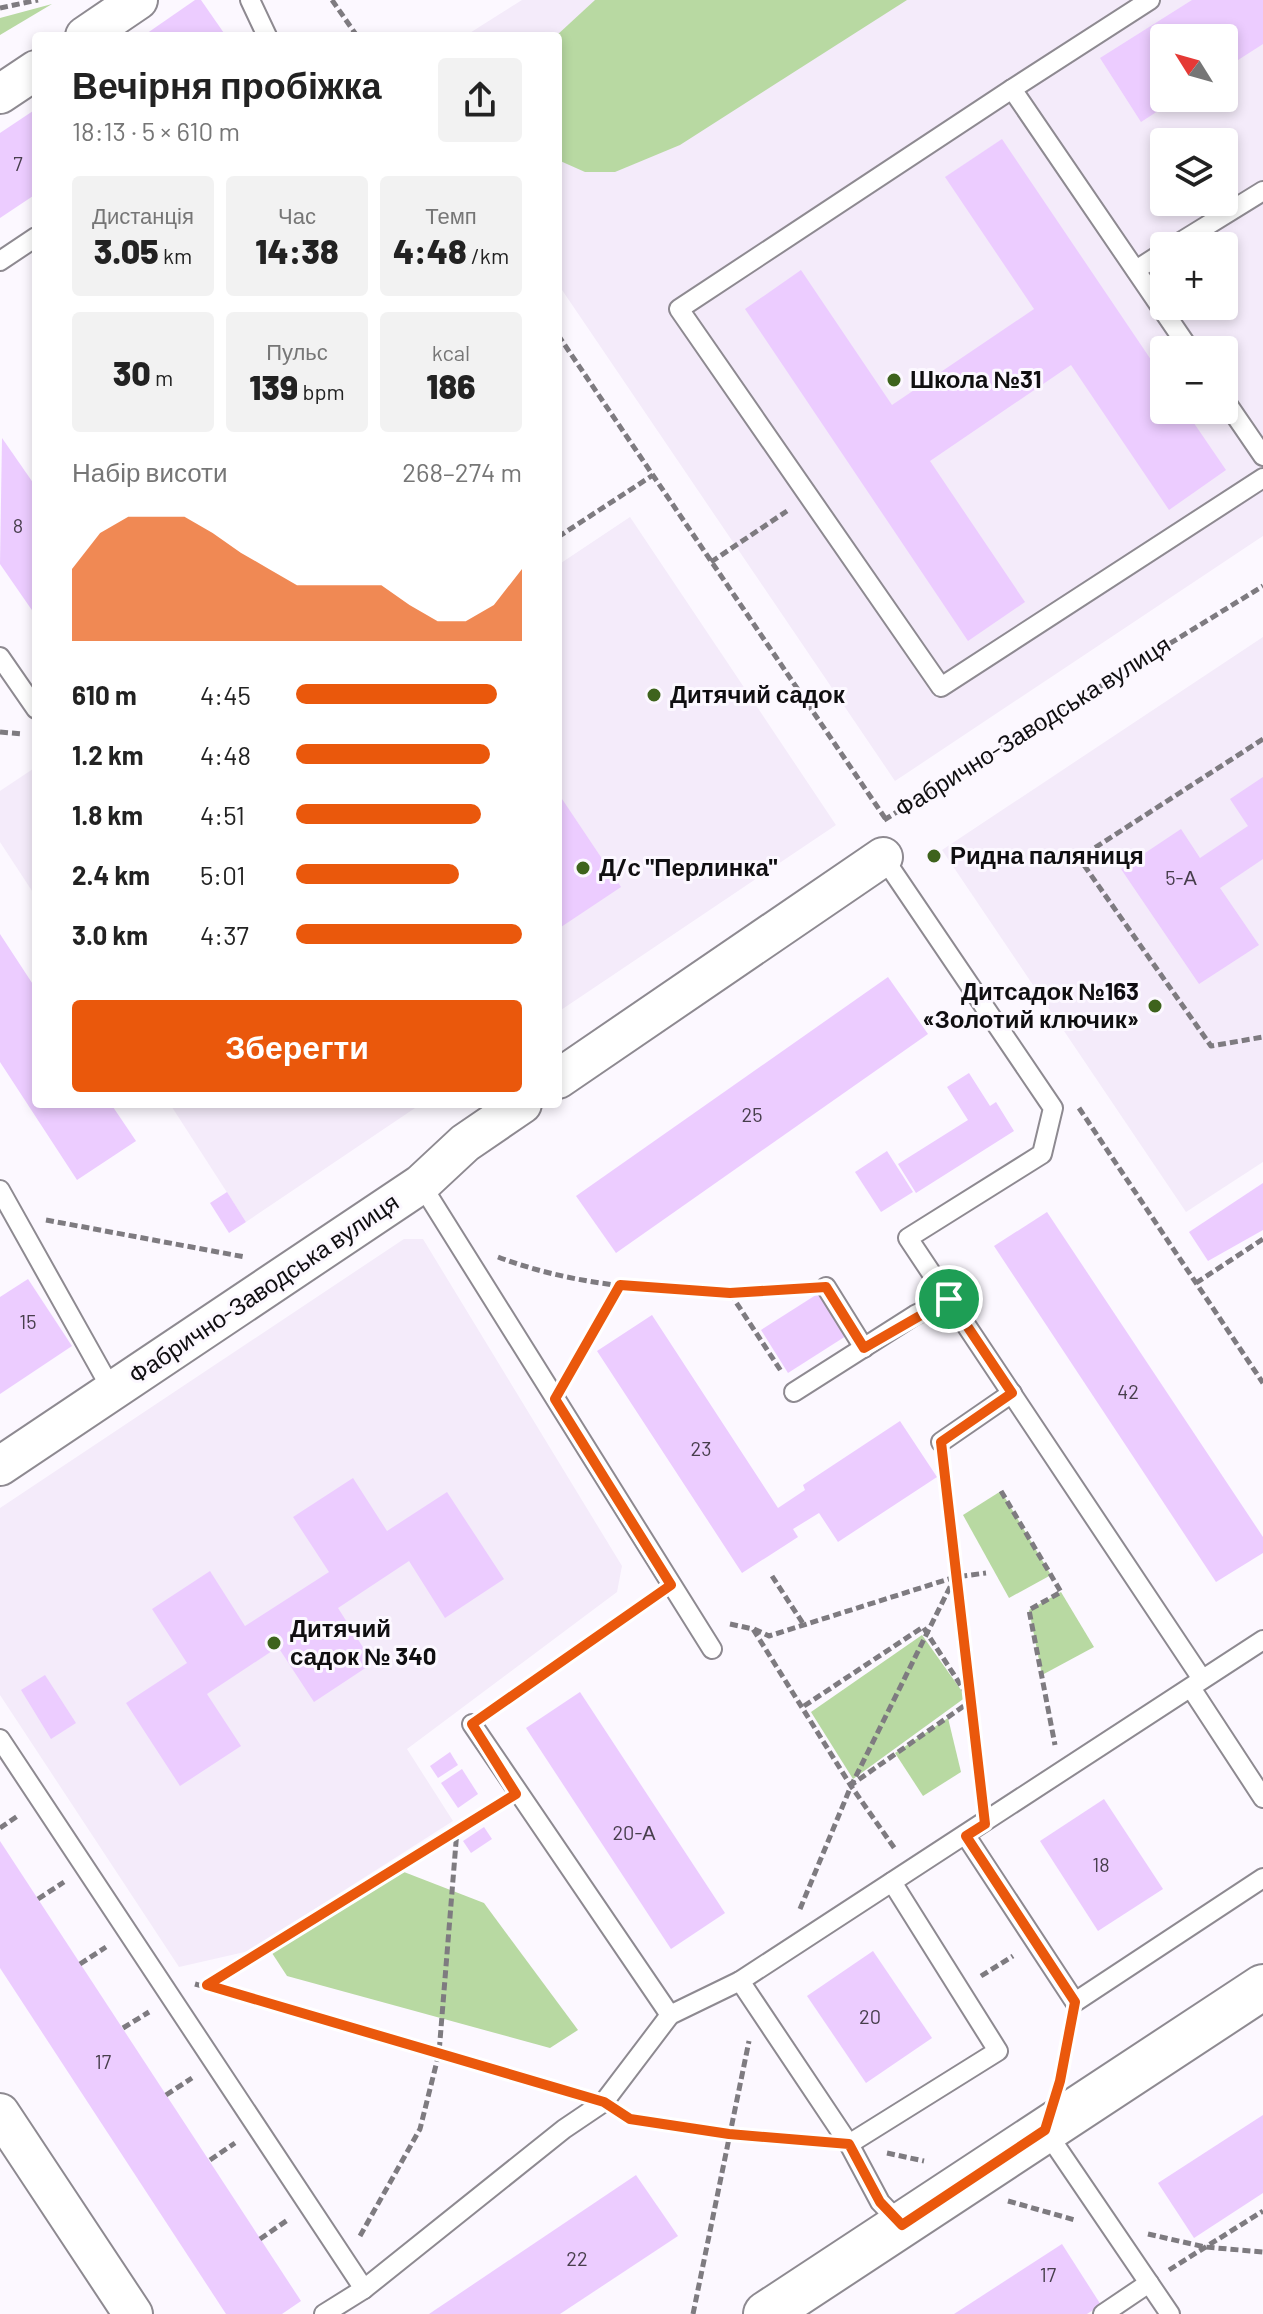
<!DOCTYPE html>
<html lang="uk">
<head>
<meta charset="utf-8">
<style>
  body { margin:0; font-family:Barlow,sans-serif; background:#f2f2f2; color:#222; height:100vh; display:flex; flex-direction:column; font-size:30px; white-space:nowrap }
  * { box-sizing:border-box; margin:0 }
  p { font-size:26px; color:#767676 }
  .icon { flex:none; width:44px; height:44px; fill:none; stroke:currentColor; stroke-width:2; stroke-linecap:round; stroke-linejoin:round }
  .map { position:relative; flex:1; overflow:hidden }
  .sheet { position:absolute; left:32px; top:32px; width:530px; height:1076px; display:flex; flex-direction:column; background:#fff; border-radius:8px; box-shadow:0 4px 12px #0003 }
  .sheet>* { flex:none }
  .needle { width:52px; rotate:307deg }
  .controls { position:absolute; left:1150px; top:24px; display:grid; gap:16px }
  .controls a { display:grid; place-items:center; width:88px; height:88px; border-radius:8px; background:#fff; box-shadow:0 4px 12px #0003; font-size:40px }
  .pin { position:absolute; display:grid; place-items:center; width:68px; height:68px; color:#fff; margin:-34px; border:4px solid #fff; border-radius:50%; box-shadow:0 2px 8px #0007 }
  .round { display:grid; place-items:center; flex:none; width:84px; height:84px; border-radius:8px; background:#f2f2f2 }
  .headline { display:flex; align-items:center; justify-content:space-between; height:136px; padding:0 40px }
  h1 { font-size:36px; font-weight:800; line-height:60px }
  .metrics { display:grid; grid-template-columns:repeat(3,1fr); gap:12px; height:136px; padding:8px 40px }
  .metrics div { display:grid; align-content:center; border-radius:8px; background:#f2f2f2; text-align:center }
  .metrics b { font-size:34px; font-weight:800 }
  .metrics small { font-size:22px; font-weight:400 }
  .metrics p { font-size:22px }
  .chart { height:224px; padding:16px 40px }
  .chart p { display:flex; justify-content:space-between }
  .chart svg { width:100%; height:144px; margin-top:8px; fill:#ea580c; opacity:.7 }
  .cta { display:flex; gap:16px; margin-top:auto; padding:16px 40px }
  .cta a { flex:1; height:92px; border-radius:8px; background:#ea580c; color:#fff; font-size:32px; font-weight:800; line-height:92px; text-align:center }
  ul { padding:0 40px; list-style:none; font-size:26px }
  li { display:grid; grid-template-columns:128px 96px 1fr; align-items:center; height:60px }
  li i { height:20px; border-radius:10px; background:#ea580c }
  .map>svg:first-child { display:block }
  .built { fill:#f4ebfa; fill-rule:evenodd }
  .green { fill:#b8d9a2 }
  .building { fill:#ecccff }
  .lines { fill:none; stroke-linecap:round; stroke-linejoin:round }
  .service-casing { stroke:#8e8a91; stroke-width:22 }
  .minor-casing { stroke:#8e8a91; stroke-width:42 }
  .tertiary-casing { stroke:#8e8a91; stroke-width:48 }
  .path { stroke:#7e7b80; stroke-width:5; stroke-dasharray:8 4; stroke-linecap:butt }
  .service { stroke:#fff; stroke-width:18 }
  .minor { stroke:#fff; stroke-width:38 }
  .tertiary { stroke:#fff; stroke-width:44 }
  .route-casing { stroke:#fff; stroke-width:16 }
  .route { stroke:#ea580c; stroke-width:10 }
  .poi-dot { fill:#3e631d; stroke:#fcf8ff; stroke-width:3 }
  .labels { text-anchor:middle; stroke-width:6; stroke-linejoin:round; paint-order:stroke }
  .number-label { font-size:20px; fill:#473e4c }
  .poi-label { font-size:24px; font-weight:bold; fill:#100f11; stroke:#fcf8ff; text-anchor:start }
  .street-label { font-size:24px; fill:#100f11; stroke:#fcf8ff }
</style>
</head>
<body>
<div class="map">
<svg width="1263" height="2314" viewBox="0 0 1263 2314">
  <rect width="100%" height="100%" fill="#fcf8ff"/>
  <g class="built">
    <path d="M522,0h741v536l-368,245 -337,-497v-248h-93zM1164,38h60v60h-60zM1164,142h60v60h-60zM1164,246h60v60h-60zM1164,350h60v60h-60z"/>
    <path d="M630,517l206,308 -278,187v-447z"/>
    <path d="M1263,637v525l-77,50 -244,-362z"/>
    <path d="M36,767v130l-36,-55v-51z"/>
    <path d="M170,1104h251l-175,118z"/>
    <path d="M404,1239h19l199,327 -5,26 -210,157 46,72 -204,130 -70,16 -179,-272v-187z"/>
  </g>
  <g class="green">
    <path d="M595,0h312l-227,145 -65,27h-30l-27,-12 -2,-124z"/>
    <path d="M52,4l-47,28 -5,3v-17z"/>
    <path d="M1001,1491l50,84 -42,23 -46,-83z"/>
    <path d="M1061,1592l33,55 -52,28 -13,-65z"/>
    <path d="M922,1635l44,62 -113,82 -42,-67z"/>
    <path d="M948,1718l13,54 -38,24 -28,-43z"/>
    <path d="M404,1872l80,31 94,127 -28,18 -263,-72 -17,-26z"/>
  </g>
  <g class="building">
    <path d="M195,0h6l25,36h-83z"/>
    <path d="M1192,0h71v44l-39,25v-31h-60v60h14l-37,24 -41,-64z"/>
    <path d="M36,109v85l-36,24v-85z"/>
    <path d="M1002,139l162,240v31h21l41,60 -57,40 -98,-145 -141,96 95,141 -57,39 -223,-332 56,-39 91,135 142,-96 -89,-132z"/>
    <path d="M2,438l34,49v129l-36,-52z"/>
    <path d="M1263,777v82l-43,29 39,57 -60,39 -78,-115 60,-40 19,29 48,-32 -18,-27z"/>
    <path d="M558,793l63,94 -60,40 -3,-5z"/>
    <path d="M0,934l36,55v115h75l25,37 -59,39 -77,-118z"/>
    <path d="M888,977l40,57 -312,219 -40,-57z"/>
    <path d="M969,1073l21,33 6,-4 18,29 -98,62 -18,-29 70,-44 -21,-33z"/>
    <path d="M887,1151l26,41 -32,20 -26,-40z"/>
    <path d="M1263,1183v47l-55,31 -19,-29z"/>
    <path d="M227,1192l19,30 -17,11 -19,-30z"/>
    <path d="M1047,1212l216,325v16l-47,29 -222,-336z"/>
    <path d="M28,1279l44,67 -72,48v-97z"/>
    <path d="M819,1293l27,43 -58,37 -27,-43z"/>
    <path d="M652,1315l126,193 27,-18 -2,-5 97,-64 37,56 -99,65 -19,-29 -26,16 5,8 -56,36 -145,-222z"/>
    <path d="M353,1478l34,53 60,-39 57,87 -59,39 -36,-57 -71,47 35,55 -59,39 -36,-55 -71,47 34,52 -61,40 -54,-83 61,-40 -35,-54 58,-38 35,55 84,-54 -36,-55z"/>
    <path d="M45,1675l31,48 -25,16 -30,-49z"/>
    <path d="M580,1692l145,221 -54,36 -145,-221z"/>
    <path d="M450,1752l8,13 -20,13 -8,-12z"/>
    <path d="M462,1769l16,25 -20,14 -17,-25z"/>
    <path d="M1104,1799l59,90 -65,42 -58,-90z"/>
    <path d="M484,1827l8,12 -21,14 -8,-12z"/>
    <path d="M0,1841l301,460 -19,13h-56l-226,-346z"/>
    <path d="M873,1951l59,87 -66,45 -59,-87z"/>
    <path d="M1263,2115v78l-69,45 -36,-55z"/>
    <path d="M636,2175l42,61 -118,78h-131z"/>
    <path d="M1062,2244l39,61 -14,9h-133z"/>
  </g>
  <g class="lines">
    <g class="service-casing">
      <g id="service">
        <path d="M250,0l17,36"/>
        <path d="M1012,89l138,-89"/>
        <path d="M1174,246l89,-55"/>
        <path d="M0,261l36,-24"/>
        <path d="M1136,270l28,-18"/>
        <path d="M1190,350l-178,-261 -333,220 262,378 322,-209"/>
        <path d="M1224,399l39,57"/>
        <path d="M0,657l36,52"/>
        <path d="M883,857l170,251 -11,46 -134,84 294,441"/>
        <path d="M421,1184l291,465"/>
        <path d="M0,1190l113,202"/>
        <path d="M826,1287l38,61"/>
        <path d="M794,1392l121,-77 34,-16"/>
        <path d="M941,1442l71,-49"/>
        <path d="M1191,1688l72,110"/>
        <path d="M472,1724l198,291"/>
        <path d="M0,1739l364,550"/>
        <path d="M966,1836l109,166 188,-124"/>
        <path d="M740,1981l109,163 31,58 22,23"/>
        <path d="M1045,2130l125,184"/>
        <path d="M849,2144l149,-93 -106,-169"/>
        <path d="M324,2314l40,-25 200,-160 40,-27 66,-87 70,-34 523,-341"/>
        <path d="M1103,2314l46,-31"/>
      </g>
    </g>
    <g class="minor-casing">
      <g id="minor">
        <path d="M85,36l53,-36"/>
        <path d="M0,94l36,-24"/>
        <path d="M558,1079l325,-222"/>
        <path d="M0,1466l421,-282 44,-41 57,-39"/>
        <path d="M0,2113l133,201"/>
      </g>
    </g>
    <g class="tertiary-casing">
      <path id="tertiary" d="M766,2314l497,-327"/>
    </g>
    <g class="path">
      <path d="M332,0l25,36"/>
      <path d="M0,8l38,-8"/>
      <path d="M558,335l329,486"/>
      <path d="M558,537l95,-62"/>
      <path d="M711,562l76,-51"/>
      <path d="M0,732l23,2"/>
      <path d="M1263,739l-184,119 132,188 52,-9"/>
      <path d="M884,820l379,-234"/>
      <path d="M1079,1108l184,275"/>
      <path d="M46,1220l199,37"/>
      <path d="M498,1257c95,36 203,37 302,32"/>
      <path d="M1196,1283l67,-44"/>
      <path d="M730,1293l51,78"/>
      <path d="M569,1374l51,-89"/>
      <path d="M944,1467l37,324"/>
      <path d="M1001,1491l60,101 -32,18 26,135"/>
      <path d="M772,1576l32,49"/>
      <path d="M730,1624l23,5 98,157 44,63"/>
      <path d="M754,1629l15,7 186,-59 31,-4"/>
      <path d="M804,1706l119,-79 48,74 -120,84"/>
      <path d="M492,1710l159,-111"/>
      <path d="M0,1828l19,-13"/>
      <path d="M38,1899l26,-17"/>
      <path d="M800,1909l51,-123 104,-209"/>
      <path d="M80,1964l26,-17"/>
      <path d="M981,1976l32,-20"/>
      <path d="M195,1984l375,108"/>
      <path d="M208,1985l287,-178"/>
      <path d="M123,2028l26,-16"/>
      <path d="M1062,2071l8,-45"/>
      <path d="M166,2095l26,-17"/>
      <path d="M626,2116l103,18 85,7"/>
      <path d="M887,2153l37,8"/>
      <path d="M210,2160l25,-17"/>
      <path d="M1008,2201l67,19"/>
      <path d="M1148,2234l57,13 58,5"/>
      <path d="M360,2236l60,-107 19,-76 18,-223"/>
      <path d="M260,2239l29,-20"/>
      <path d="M1169,2270l94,-59"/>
      <path d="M693,2314l56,-273"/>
    </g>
    <use href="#service" class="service"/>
    <use href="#minor" class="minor"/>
    <use href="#tertiary" class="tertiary"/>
  </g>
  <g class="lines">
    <g class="route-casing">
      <path id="route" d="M620,1285l110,8 96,-6 38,61 85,-49 63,94 -71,49 44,382 -19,12 109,166 -15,79 -15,49 -143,95 -22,-23 -31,-58 -120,-10 -99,-15 -26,-17 -397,-117 309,-191 -44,-70 199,-139 -116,-186z"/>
    </g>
    <use href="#route" class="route"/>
  </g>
  <g class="poi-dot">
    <circle cx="894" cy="380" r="8"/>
    <circle cx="654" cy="695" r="8"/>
    <circle cx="934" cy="856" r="8"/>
    <circle cx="583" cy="868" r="8"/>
    <circle cx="1155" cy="1006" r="8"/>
    <circle cx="274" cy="1643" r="8"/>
  </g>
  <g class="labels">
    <g class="number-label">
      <text x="18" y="171">7</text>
      <text x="18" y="533">8</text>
      <text x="1181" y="885">5-А</text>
      <text x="752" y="1122">25</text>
      <text x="28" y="1329">15</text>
      <text x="1128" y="1399">42</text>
      <text x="701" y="1456">23</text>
      <text x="634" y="1840">20-А</text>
      <text x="1101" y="1872">18</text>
      <text x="870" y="2024">20</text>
      <text x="103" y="2069">17</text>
      <text x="577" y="2266">22</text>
      <text x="1048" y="2282">17</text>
    </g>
    <g class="poi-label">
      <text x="910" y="388">Школа №31</text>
      <text x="670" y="703">Дитячий садок</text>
      <text x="950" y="864">Ридна паляниця</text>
      <text x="599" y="876">Д/с "Перлинка"</text>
      <text x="1139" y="1000" text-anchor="end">Дитсадок №163<tspan x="1139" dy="28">«Золотий ключик»</tspan></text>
      <text x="290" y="1637">Дитячий<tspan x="290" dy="28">садок № 340</tspan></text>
    </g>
    <g class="street-label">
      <text transform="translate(1033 727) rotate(-32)" y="8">Фабрично-Заводська вулиця</text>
      <text transform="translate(264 1289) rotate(-34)" y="8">Фабрично-Заводська вулиця</text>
    </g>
  </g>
</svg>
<div class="controls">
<a><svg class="needle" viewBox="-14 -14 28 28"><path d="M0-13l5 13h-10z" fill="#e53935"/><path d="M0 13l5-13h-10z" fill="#767676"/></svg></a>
<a><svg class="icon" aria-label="layers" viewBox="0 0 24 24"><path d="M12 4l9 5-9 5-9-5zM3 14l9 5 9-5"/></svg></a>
<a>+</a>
<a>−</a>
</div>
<div class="pin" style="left:949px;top:1299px;background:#1e9e55"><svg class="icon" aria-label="arrive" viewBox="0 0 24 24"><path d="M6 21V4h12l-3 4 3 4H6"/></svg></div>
<section class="sheet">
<div class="headline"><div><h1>Вечірня пробіжка</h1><p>18:13 · 5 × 610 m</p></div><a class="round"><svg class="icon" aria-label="share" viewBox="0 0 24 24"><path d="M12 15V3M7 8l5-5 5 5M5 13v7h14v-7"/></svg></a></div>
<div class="metrics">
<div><p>Дистанція</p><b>3.05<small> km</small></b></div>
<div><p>Час</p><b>14:38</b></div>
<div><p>Темп</p><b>4:48<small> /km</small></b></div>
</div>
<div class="metrics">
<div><b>30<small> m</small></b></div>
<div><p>Пульс</p><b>139<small> bpm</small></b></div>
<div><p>kcal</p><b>186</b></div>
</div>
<div class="chart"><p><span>Набір висоти</span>268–274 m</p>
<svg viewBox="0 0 160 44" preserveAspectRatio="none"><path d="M0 44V22L10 11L20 6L30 6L40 6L50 11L60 17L70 22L80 27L90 27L100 27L110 27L120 33L130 38L140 38L150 33L160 22V44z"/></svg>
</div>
<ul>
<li><b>610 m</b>4:45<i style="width:89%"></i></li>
<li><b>1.2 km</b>4:48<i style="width:86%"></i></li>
<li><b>1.8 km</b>4:51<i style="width:82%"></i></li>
<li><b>2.4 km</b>5:01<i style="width:72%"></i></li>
<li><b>3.0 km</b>4:37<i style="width:100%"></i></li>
</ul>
<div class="cta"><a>Зберегти</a></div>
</section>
</div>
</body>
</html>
